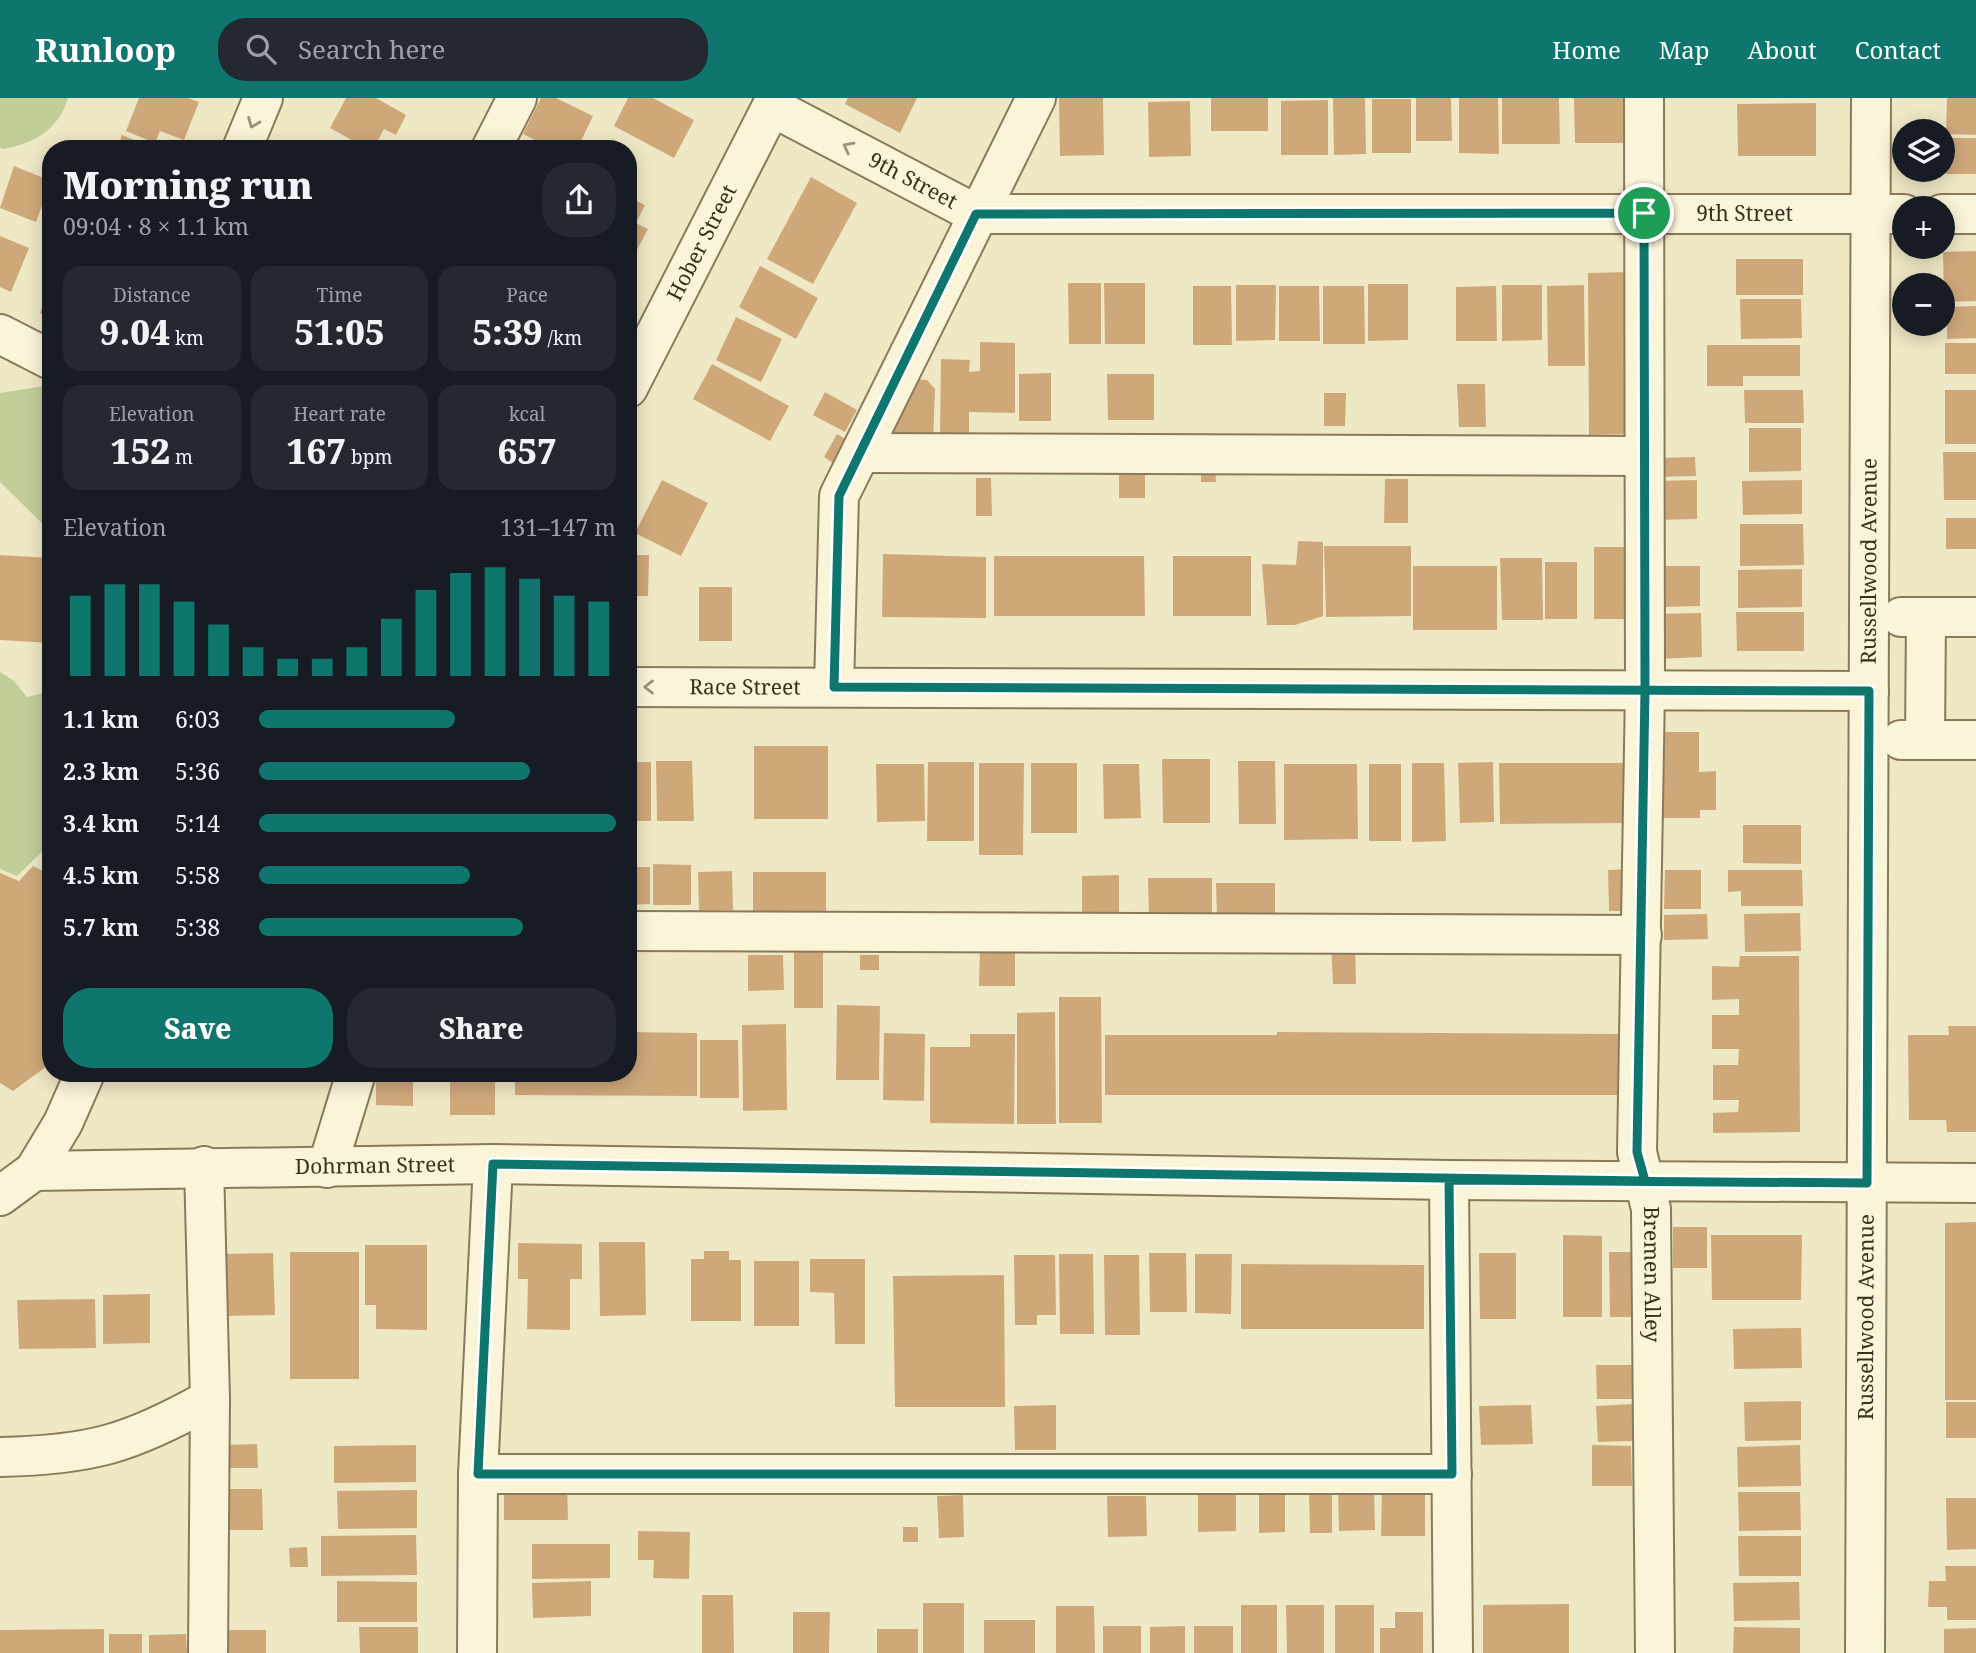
<!DOCTYPE html>
<html lang="en">
<head>
<meta charset="utf-8">
<style>
  body { margin:0; font-family:"Noto Serif",serif; background:#242831; color:#f1f3f6; height:100vh; display:flex; flex-direction:column; font-size:26px; white-space:nowrap }
  * { box-sizing:border-box; margin:0 }
  p { font-size:23px; color:#9ea1a6 }
  .icon { flex:none; width:38px; height:38px; fill:none; stroke:currentColor; stroke-width:2; stroke-linecap:round; stroke-linejoin:round }
  .map { position:relative; flex:1; overflow:hidden }
  .sheet { position:absolute; left:42px; top:42px; width:595px; height:942px; display:flex; flex-direction:column; background:#171b24; border-radius:28px; box-shadow:0 4px 18px #0003 }
  .sheet>* { flex:none }
  .controls { position:absolute; left:1892px; top:21px; display:grid; gap:14px }
  .controls a { display:grid; place-items:center; width:63px; height:63px; border-radius:50%; background:#171b24; box-shadow:0 4px 18px #0003; font-size:35px }
  .pin { position:absolute; display:grid; place-items:center; width:60px; height:60px; color:#fff; margin:-30px; border:4px solid #fff; border-radius:50%; box-shadow:0 2px 7px #0007 }
  .round { display:grid; place-items:center; flex:none; width:74px; height:74px; border-radius:28px; background:#242831 }
  .summary { display:flex; align-items:center; justify-content:space-between; height:119px; padding:0 21px }
  h1 { font-size:38px; font-weight:800; line-height:52px }
  .stats { display:grid; grid-template-columns:repeat(3,1fr); gap:10px; height:119px; padding:7px 21px }
  .stats div { display:grid; align-content:center; border-radius:18px; background:#242831; text-align:center }
  .stats b { font-size:35px; font-weight:800 }
  .stats small { font-size:19px; font-weight:400 }
  .stats p { font-size:19px }
  .chart { height:196px; padding:14px 21px }
  .chart p { display:flex; justify-content:space-between }
  .chart svg { width:100%; height:126px; margin-top:7px; stroke:#0f766e; stroke-width:6 }
  .cta { display:flex; gap:14px; margin-top:auto; padding:14px 21px }
  .cta a { flex:1; height:80px; border-radius:28px; background:#0f766e; color:#fff; font-size:28px; font-weight:800; line-height:80px; text-align:center }
  .cta a+a { background:#242831; color:#f1f3f6 }
  ul { padding:0 21px; list-style:none; font-size:23px }
  li { display:grid; grid-template-columns:112px 84px 1fr; align-items:center; height:52px }
  li i { height:18px; border-radius:9px; background:#0f766e }
  header { display:flex; align-items:center; gap:42px; box-sizing:border-box; height:98px; padding:0 35px; background:#0f766e; color:#fff }
  header strong { font-size:33px }
  nav { display:flex; gap:38px; margin-inline-start:auto; font-size:24px }
  .search { width:490px; height:63px; background:#242831; display:flex; align-items:center; gap:18px; box-sizing:border-box; padding:0 24px; border-radius:28px; color:#9ea1a6; font-size:26px }
  .map>svg:first-child { display:block }
  .green { fill:#c1ce98 }
  .building { fill:#cfa87a }
  .lines { fill:none; stroke-linecap:round; stroke-linejoin:round }
  .minor-casing { stroke:#8b7a5a; stroke-width:42 }
  .minor { stroke:#faf4d8; stroke-width:38 }
  .oneway { stroke:#9a927c }
  .route-casing { stroke:#fff; stroke-width:14 }
  .route { stroke:#0f766e; stroke-width:9 }
  .labels { text-anchor:middle; stroke-width:5; stroke-linejoin:round; paint-order:stroke }
  .street-label { font-size:21px; fill:#3b301f; stroke:#f7f1d5 }
</style>
</head>
<body>
<header>
<strong>Runloop</strong>
<div class="search"><svg class="icon" aria-label="search" viewBox="0 0 24 24"><circle cx="10" cy="10" r="6"/><path d="M15 15l6 6"/></svg>Search here</div>
<nav><a>Home</a><a>Map</a><a>About</a><a>Contact</a></nav>
</header>
<div class="map">
<svg width="1976" height="1555" viewBox="0 0 1976 1555">
  <rect width="100%" height="100%" fill="#efe8c5"/>
  <g class="green">
    <path d="M0,0h68c-9,31 -33,45 -64,51l-4,-1z"/>
    <path d="M51,287v147l-51,-50v-89z"/>
    <path d="M0,574l14,9 13,16 17,-4 7,6v144l-34,33 -17,-7z"/>
  </g>
  <g class="building">
    <path d="M139,0h49l11,4 -15,38 -24,-9 -5,12 -29,-12z"/>
    <path d="M346,0h30l30,17 -10,20 -12,-6 -11,20h-5l-38,-21z"/>
    <path d="M541,0h15l37,18 -16,33h-24l-30,-15z"/>
    <path d="M628,0h25l41,22 -20,38 -60,-32z"/>
    <path d="M848,0h69l-17,35 -55,-29z"/>
    <path d="M1059,0h44l1,57 -44,1z"/>
    <rect x="1211" y="0" width="57" height="33"/>
    <path d="M1333,0h32l1,56 -32,1z"/>
    <path d="M1416,0h35l1,43h-36z"/>
    <path d="M1459,0h39l1,56 -40,-1z"/>
    <path d="M1502,0h57l1,46h-58z"/>
    <path d="M1574,0h56l1,45h-56z"/>
    <path d="M1947,0h29v37l-30,-1z"/>
    <rect x="1372" y="1" width="39" height="54"/>
    <path d="M1328,2v55h-47v-54z"/>
    <path d="M1190,3l1,55 -42,1 -1,-55z"/>
    <path d="M1816,5v53h-78l-1,-52z"/>
    <path d="M122,37l35,14h-40z"/>
    <rect x="1946" y="40" width="30" height="36"/>
    <path d="M14,68l37,15 -15,41 -36,-14z"/>
    <path d="M811,79l46,26 -44,81 -46,-25z"/>
    <path d="M628,99l17,8 -9,18 12,6 -20,38z"/>
    <path d="M0,138l29,12 -18,44 -11,-5z"/>
    <path d="M1976,153v50l-32,1 -1,-50z"/>
    <rect x="1736" y="161" width="67" height="36"/>
    <path d="M760,168l58,32 -22,41 -57,-32z"/>
    <path d="M1628,174l2,162 -41,1 -1,-162z"/>
    <path d="M1068,185h33v61h-32z"/>
    <path d="M1104,185h41v61h-40z"/>
    <path d="M1368,186h40v56l-40,1z"/>
    <path d="M50,187h1v32l-11,-4z"/>
    <path d="M1236,187h40l-1,55 -39,1z"/>
    <path d="M1502,187h40v55l-40,1z"/>
    <path d="M1584,187l1,81h-37l-1,-80z"/>
    <path d="M1193,188h38l1,59h-39z"/>
    <path d="M1279,188h40l1,55h-41z"/>
    <path d="M1323,188h41l1,58h-42z"/>
    <path d="M1496,188l1,55h-41v-54z"/>
    <path d="M1740,201h61l1,39 -61,1z"/>
    <path d="M1976,208v32l-29,1v-32z"/>
    <path d="M736,219l46,22 -21,43 -45,-22z"/>
    <path d="M980,244l35,1v70l-46,-1v22h-29l1,-75 29,1 -1,12 11,-1z"/>
    <rect x="1945" y="245" width="31" height="31"/>
    <path d="M1707,247h93v31h-57v10h-36z"/>
    <path d="M712,266l77,42 -19,35 -77,-42z"/>
    <path d="M1051,275v48h-32v-47z"/>
    <path d="M1107,276h47v46h-46z"/>
    <path d="M912,281l15,1 8,9 -2,53h-42v-9z"/>
    <path d="M1457,286h28l1,43h-27z"/>
    <path d="M1744,292h59l1,33h-59z"/>
    <rect x="1945" y="292" width="31" height="54"/>
    <path d="M825,294l32,18 -12,22 -32,-17z"/>
    <path d="M1324,295h22l-1,33h-21z"/>
    <path d="M1749,330h52v43l-52,1z"/>
    <path d="M837,336l12,7 -13,24 -12,-8z"/>
    <path d="M1943,354h33v48h-32z"/>
    <path d="M1695,359l1,19 -39,1 -1,-19z"/>
    <rect x="1119" y="366" width="26" height="34"/>
    <path d="M1201,370h14l1,14h-15z"/>
    <path d="M976,380h15l1,38h-16z"/>
    <path d="M1385,381h23v44h-24z"/>
    <path d="M662,382l46,23 -27,53 -46,-23z"/>
    <path d="M1697,382v39l-42,1v-39z"/>
    <path d="M1802,382v34l-59,1 -1,-34z"/>
    <rect x="1946" y="420" width="30" height="31"/>
    <path d="M1740,426h63l1,41 -64,1z"/>
    <path d="M1298,443l25,1v74l-28,9h-28l-5,-61 34,1z"/>
    <path d="M1324,448h87v70l-85,1z"/>
    <rect x="1594" y="449" width="38" height="72"/>
    <path d="M883,456l103,3v61l-104,-1z"/>
    <path d="M0,457l51,3 -1,85 -50,-3z"/>
    <path d="M628,457h21l-1,41h-20z"/>
    <path d="M994,458h150l1,60h-151z"/>
    <rect x="1173" y="458" width="78" height="60"/>
    <path d="M1500,460h42l1,62h-41z"/>
    <rect x="1545" y="464" width="32" height="57"/>
    <rect x="1413" y="468" width="84" height="64"/>
    <path d="M1660,468h40v40l-39,1z"/>
    <path d="M1802,471v38l-64,1v-38z"/>
    <rect x="699" y="489" width="33" height="54"/>
    <path d="M1736,514h68v39h-67z"/>
    <path d="M1701,515l1,44 -45,2 -1,-45z"/>
    <path d="M1655,634h44v40l17,-1v39h-16v8h-45z"/>
    <rect x="754" y="648" width="74" height="73"/>
    <path d="M1162,661h48v64h-47z"/>
    <path d="M656,663h36l2,60h-37z"/>
    <path d="M1238,663h37l1,63h-37z"/>
    <rect x="628" y="664" width="23" height="59"/>
    <path d="M928,664h46v79h-47z"/>
    <path d="M1493,664l1,60 -34,1 -2,-60z"/>
    <path d="M979,665h45l-1,92h-44z"/>
    <rect x="1031" y="665" width="46" height="70"/>
    <path d="M1412,665h32l2,78 -34,1z"/>
    <path d="M1499,665h132v60l-131,1z"/>
    <path d="M876,666h48l1,57 -48,1z"/>
    <path d="M1103,666h36l2,54 -37,1z"/>
    <path d="M1284,666h73l1,75 -74,1z"/>
    <rect x="1369" y="666" width="32" height="77"/>
    <path d="M1743,727h58v39l-58,-1z"/>
    <path d="M653,766l38,1v40h-38z"/>
    <path d="M33,768l18,9v188l-38,28 -13,-8v-210l19,8z"/>
    <path d="M628,769h22v37l-22,1z"/>
    <path d="M1631,771v42h-22l-1,-41z"/>
    <path d="M1665,772h36v39h-37z"/>
    <path d="M1728,772h74l1,36h-62v-15l-13,1z"/>
    <path d="M732,773l1,39 -34,1 -1,-39z"/>
    <rect x="753" y="774" width="73" height="40"/>
    <path d="M1119,777v42h-37v-41z"/>
    <path d="M1148,780h64v40h-63z"/>
    <path d="M1216,785h59v35l-58,1z"/>
    <path d="M1800,815l1,38 -56,1 -1,-38z"/>
    <path d="M1707,816l1,25 -44,1v-25z"/>
    <path d="M1355,845l1,41h-23l-2,-40z"/>
    <rect x="794" y="851" width="29" height="59"/>
    <path d="M980,851h35v37h-36z"/>
    <path d="M748,857h35l1,35 -36,1z"/>
    <rect x="860" y="857" width="19" height="15"/>
    <path d="M1740,858h59l1,176 -87,1v-20l25,-1 1,-12h-26v-35h25l1,-16h-27v-34h27v-16l-27,1v-34l27,1z"/>
    <path d="M1059,899h42l1,126h-43z"/>
    <path d="M837,907l43,1 -1,74h-43z"/>
    <path d="M1055,914l1,112h-39v-111z"/>
    <path d="M786,926l1,86 -44,1 -1,-86z"/>
    <path d="M1948,928h28v106h-29l-1,-12h-37l-1,-85h41z"/>
    <path d="M628,934l69,1v63l-182,-1v-22h113z"/>
    <path d="M1277,934l353,2 1,61h-526v-60h172z"/>
    <path d="M884,935l41,1 -1,67 -41,-1z"/>
    <path d="M970,936h45l-1,90 -84,-1v-76h40z"/>
    <path d="M700,942h38l1,58h-39z"/>
    <path d="M376,975h37v33l-37,-1z"/>
    <rect x="450" y="975" width="45" height="42"/>
    <path d="M1976,1124v178h-31v-177z"/>
    <rect x="1673" y="1129" width="34" height="41"/>
    <path d="M1563,1137l39,1v81h-39z"/>
    <path d="M1711,1137h91l-1,65h-89z"/>
    <path d="M599,1144h46l1,73 -46,1z"/>
    <path d="M518,1145l64,1v35h-12v51l-43,-1 1,-50h-10z"/>
    <path d="M365,1147h62v85l-51,-1v-24h-11z"/>
    <path d="M704,1153h25v9h12v61h-50v-62h13z"/>
    <rect x="290" y="1154" width="69" height="127"/>
    <path d="M1609,1154h36v65h-35z"/>
    <path d="M273,1155l2,62 -51,1 -1,-62z"/>
    <path d="M1149,1155h37l1,59h-37z"/>
    <path d="M1479,1155h37v66h-36z"/>
    <path d="M1059,1156h34l1,80h-34z"/>
    <path d="M1195,1156h37l-1,60 -36,-1z"/>
    <path d="M1014,1157h41l1,60h-19v10h-22z"/>
    <path d="M1104,1157h35l1,80h-35z"/>
    <path d="M810,1161h55v85h-30l-1,-51 -24,-1z"/>
    <rect x="754" y="1163" width="45" height="65"/>
    <path d="M1241,1166l183,1v64h-183z"/>
    <path d="M1004,1177l1,132h-110l-2,-131z"/>
    <path d="M150,1196v49l-47,1v-49z"/>
    <path d="M95,1201l1,49 -77,1 -2,-49z"/>
    <path d="M1801,1230l1,40 -68,1 -1,-40z"/>
    <path d="M1596,1267h37v34h-36z"/>
    <path d="M1801,1303v39l-56,1 -1,-39z"/>
    <rect x="1946" y="1304" width="30" height="36"/>
    <path d="M1634,1306l1,37 -37,1 -2,-36z"/>
    <path d="M1056,1307v45h-41l-1,-44z"/>
    <path d="M1531,1307l2,39 -52,1 -2,-39z"/>
    <path d="M257,1346l1,24h-35v-23z"/>
    <path d="M416,1347v37l-82,1v-37z"/>
    <path d="M1592,1347l39,1 1,40h-40z"/>
    <path d="M1800,1347l1,41 -63,1 -1,-40z"/>
    <path d="M504,1384h63l1,38h-64z"/>
    <path d="M1374,1389l1,43 -36,1 -1,-43z"/>
    <path d="M224,1391h38l1,41h-38z"/>
    <path d="M1382,1391h43v47h-44z"/>
    <path d="M417,1392v38l-79,1 -1,-38z"/>
    <path d="M1236,1392v41l-38,1v-41z"/>
    <path d="M1309,1392h23v43h-22z"/>
    <path d="M1259,1394h26v40l-26,1z"/>
    <path d="M1738,1394h62l1,38 -62,1z"/>
    <path d="M963,1397l1,42 -25,1 -2,-42z"/>
    <path d="M1107,1398h39l1,40 -39,1z"/>
    <path d="M1946,1400h30v51l-29,1z"/>
    <rect x="903" y="1429" width="15" height="15"/>
    <path d="M638,1433l52,1 -1,47 -36,-1 1,-18h-16z"/>
    <path d="M416,1437l1,40 -96,1v-40z"/>
    <path d="M1738,1438h63v40h-62z"/>
    <path d="M532,1446h78v34l-78,1z"/>
    <path d="M307,1449l1,20h-18l-1,-19z"/>
    <path d="M1945,1468h31v54h-29v-13h-19l1,-26h17z"/>
    <path d="M337,1483l80,1v40h-80z"/>
    <path d="M591,1483v35l-58,2 -1,-35z"/>
    <path d="M1799,1484l1,38 -66,1 -1,-38z"/>
    <path d="M702,1497h31l1,58h-32z"/>
    <rect x="923" y="1505" width="41" height="50"/>
    <path d="M1569,1506v49h-86v-48z"/>
    <rect x="1241" y="1507" width="36" height="48"/>
    <path d="M1286,1507h38v48h-37z"/>
    <rect x="1335" y="1507" width="39" height="48"/>
    <path d="M1056,1508h38l1,47h-39z"/>
    <path d="M793,1514h37l-1,41h-36z"/>
    <path d="M1395,1514h28v41h-43v-25h15z"/>
    <rect x="984" y="1522" width="51" height="33"/>
    <rect x="1103" y="1528" width="38" height="27"/>
    <path d="M1185,1528v27h-35v-26z"/>
    <rect x="1194" y="1528" width="39" height="27"/>
    <path d="M359,1529h59v26h-58z"/>
    <path d="M1734,1529l66,1v25h-67z"/>
    <path d="M1976,1530v25h-32v-24z"/>
    <path d="M104,1531v24h-104v-23z"/>
    <rect x="877" y="1531" width="41" height="24"/>
    <rect x="227" y="1532" width="39" height="23"/>
    <rect x="109" y="1536" width="33" height="19"/>
    <path d="M186,1536l1,19h-38v-18z"/>
  </g>
  <g class="lines">
    <g class="minor-casing">
      <g id="minor">
        <path id="s1" d="M1644,0l1,592 -8,462 14,57 4,444"/>
        <path id="s2" d="M772,9l204,107h928"/>
        <path d="M242,51l21,-51"/>
        <path d="M491,51l26,-51"/>
        <path d="M1942,116h34"/>
        <path d="M0,236l51,26"/>
        <path id="s3" d="M628,290l148,-290"/>
        <path d="M861,355l783,3"/>
        <path d="M1901,519h75"/>
        <path id="s4" d="M628,589l1241,4"/>
        <path d="M834,589l5,-191 197,-398"/>
        <path d="M1901,642h75"/>
        <path d="M1925,642l1,-123"/>
        <path d="M628,833l1014,4"/>
        <path d="M204,1068l6,233 -2,254"/>
        <path d="M327,1070l29,-95"/>
        <path id="s5" d="M34,1073l459,-7 956,16 527,3"/>
        <path d="M1449,1082l4,473"/>
        <path d="M0,1098l34,-25 29,-48 22,-50"/>
        <path d="M0,1359c91,-2 130,-13 210,-58"/>
        <path d="M478,1376h974"/>
        <path d="M477,1555l1,-179 15,-310"/>
        <path id="s6" d="M1865,1555l6,-1555"/>
      </g>
    </g>
    <use href="#minor" class="minor"/>
  </g>
  <defs><path id="oneway-chevron" d="M-2-3.5L2.5 0L-2 3.5" fill="none" stroke-width="1.6" stroke-linecap="round" stroke-linejoin="round" transform="scale(1.75)"/></defs>
  <g class="oneway">
    <use href="#oneway-chevron" transform="translate(253 25) rotate(112)"/>
    <use href="#oneway-chevron" transform="translate(848 49) rotate(-152)"/>
    <use href="#oneway-chevron" transform="translate(649 589) rotate(180)"/>
  </g>
  <g class="lines">
    <g class="route-casing">
      <path id="route" d="M1644,115l1,477 -8,462 8,29 -1152,-17 -15,310h974l-3,-294 418,3 2,-492 -1035,-4 5,-191 137,-282 668,-1"/>
    </g>
    <use href="#route" class="route"/>
  </g>
  <g class="labels">
    <g class="street-label">
      <text dy="7" stroke="none"><textPath href="#s2" startOffset="159">9th Street</textPath></text>
      <text dy="7" stroke="none"><textPath href="#s2" startOffset="999">9th Street</textPath></text>
      <text dy="7" stroke="none"><textPath href="#s3" startOffset="163">Hober Street</textPath></text>
      <text dy="7" stroke="none"><textPath href="#s6" startOffset="1092">Russellwood Avenue</textPath></text>
      <text dy="7" stroke="none"><textPath href="#s4" startOffset="117">Race Street</textPath></text>
      <text dy="7" stroke="none"><textPath href="#s5" startOffset="341">Dohrman Street</textPath></text>
      <text dy="7" stroke="none"><textPath href="#s1" startOffset="1178">Bremen Alley</textPath></text>
      <text dy="7" stroke="none"><textPath href="#s6" startOffset="336">Russellwood Avenue</textPath></text>
    </g>
  </g>
</svg>
<div class="controls">
<a><svg class="icon" aria-label="layers" viewBox="0 0 24 24"><path d="M12 4l9 5-9 5-9-5zM3 14l9 5 9-5"/></svg></a>
<a>+</a>
<a>−</a>
</div>
<div class="pin" style="left:1644px;top:115px;background:#1e9e55"><svg class="icon" aria-label="arrive" viewBox="0 0 24 24"><path d="M6 21V4h12l-3 4 3 4H6"/></svg></div>
<section class="sheet">
<div class="summary"><div><h1>Morning run</h1><p>09:04 · 8 × 1.1 km</p></div><a class="round"><svg class="icon" aria-label="share" viewBox="0 0 24 24"><path d="M12 15V3M7 8l5-5 5 5M5 13v7h14v-7"/></svg></a></div>
<div class="stats">
<div><p>Distance</p><b>9.04<small> km</small></b></div>
<div><p>Time</p><b>51:05</b></div>
<div><p>Pace</p><b>5:39<small> /km</small></b></div>
</div>
<div class="stats">
<div><p>Elevation</p><b>152<small> m</small></b></div>
<div><p>Heart rate</p><b>167<small> bpm</small></b></div>
<div><p>kcal</p><b>657</b></div>
</div>
<div class="chart"><p><span>Elevation</span>131–147 m</p>
<svg viewBox="0 0 160 44" preserveAspectRatio="none"><path d="M5 44V16M15 44V12M25 44V12M35 44V18M45 44V26M55 44V34M65 44V38M75 44V38M85 44V34M95 44V24M105 44V14M115 44V8M125 44V6M135 44V10M145 44V16M155 44V18"/></svg>
</div>
<ul>
<li><b>1.1 km</b>6:03<i style="width:55%"></i></li>
<li><b>2.3 km</b>5:36<i style="width:76%"></i></li>
<li><b>3.4 km</b>5:14<i style="width:100%"></i></li>
<li><b>4.5 km</b>5:58<i style="width:59%"></i></li>
<li><b>5.7 km</b>5:38<i style="width:74%"></i></li>
</ul>
<div class="cta"><a>Save</a><a>Share</a></div>
</section>
</div>
</body>
</html>
